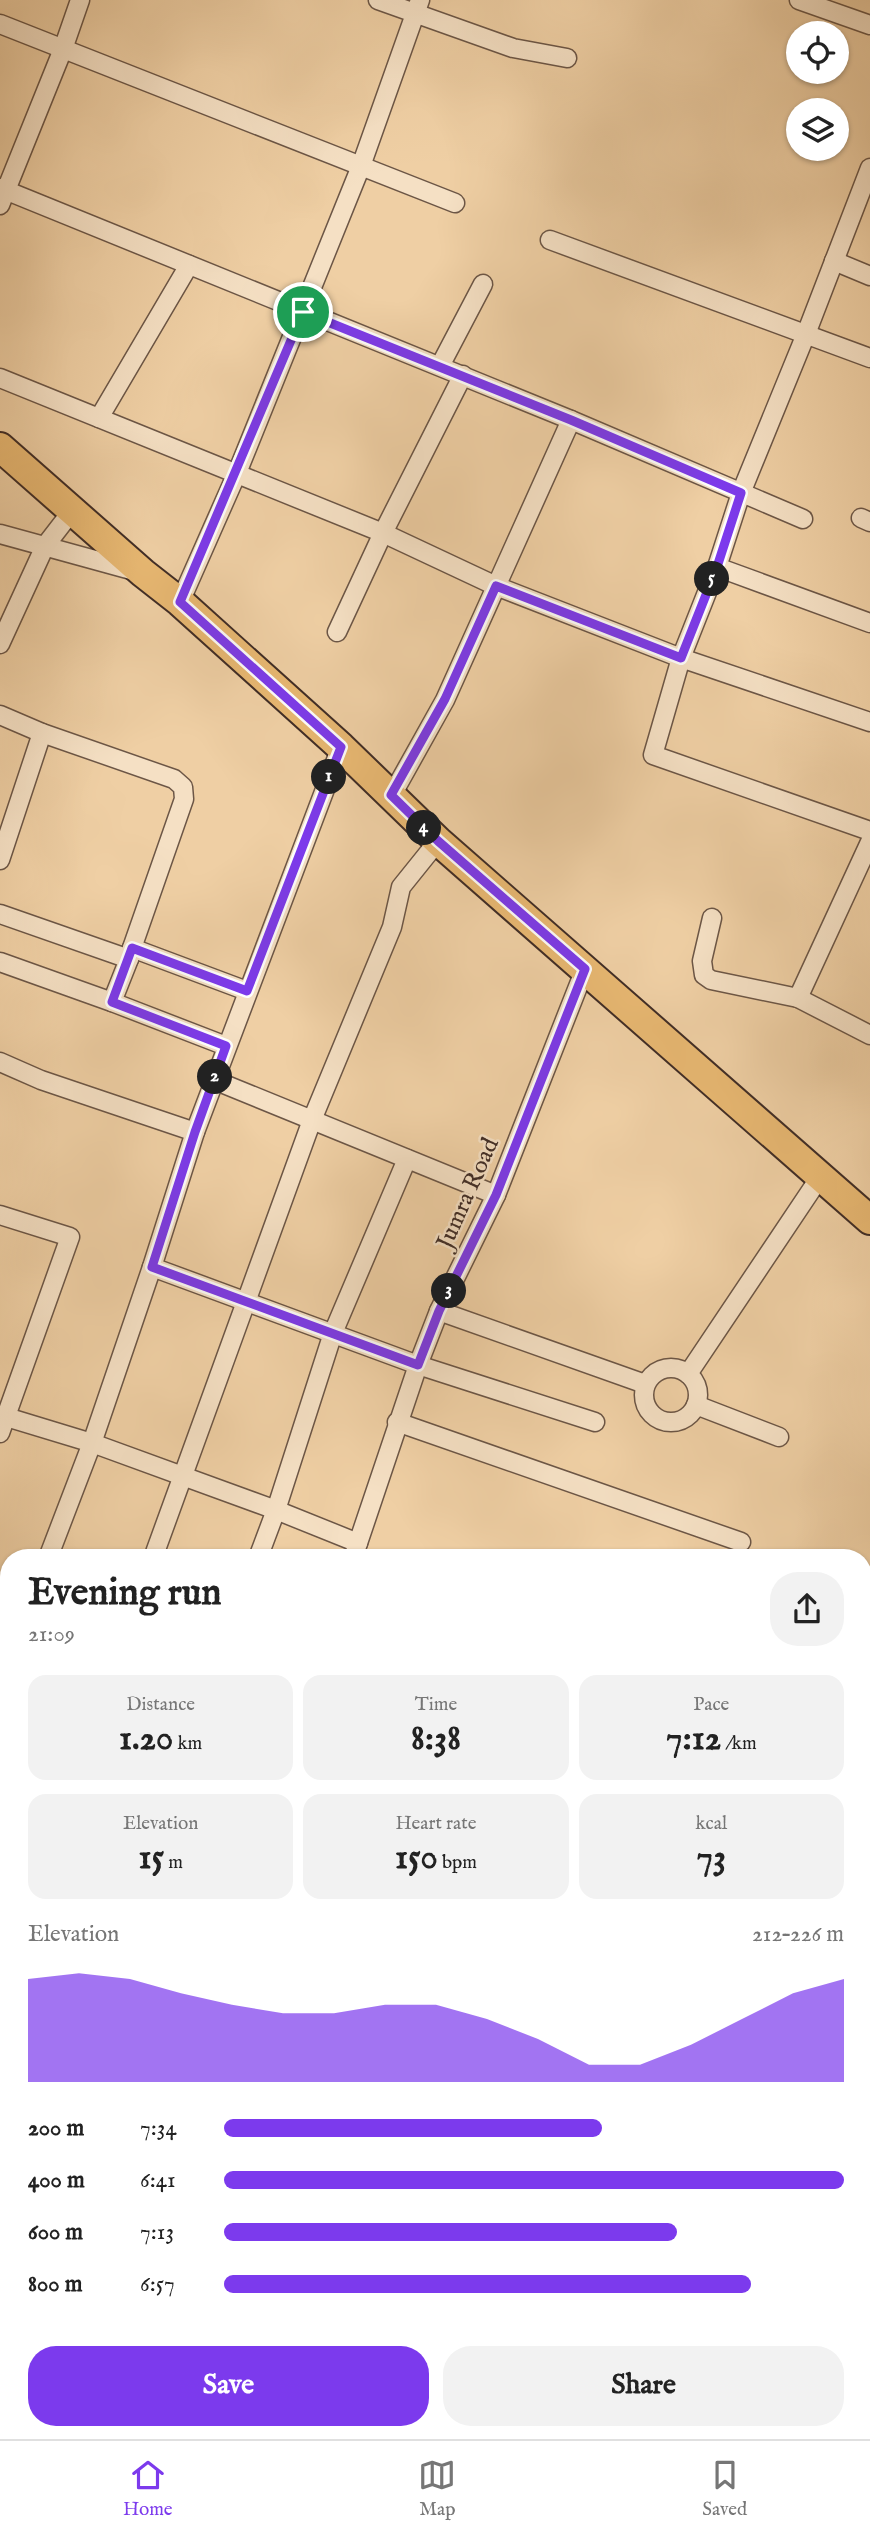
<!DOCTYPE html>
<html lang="en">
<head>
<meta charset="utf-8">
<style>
  body { margin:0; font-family:"IM FELL English",serif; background:#f2f2f2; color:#222; height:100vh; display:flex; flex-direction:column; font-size:26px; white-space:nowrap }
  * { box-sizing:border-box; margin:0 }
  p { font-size:23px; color:#767676 }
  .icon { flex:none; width:38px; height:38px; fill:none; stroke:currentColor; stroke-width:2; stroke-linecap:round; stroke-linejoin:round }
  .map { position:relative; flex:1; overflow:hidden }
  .drawer { position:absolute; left:0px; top:1549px; width:872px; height:891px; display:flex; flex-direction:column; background:#fff; border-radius:28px 28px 0 0; box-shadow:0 2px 5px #0004 }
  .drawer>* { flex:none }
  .buttons { position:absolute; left:786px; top:21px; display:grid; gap:14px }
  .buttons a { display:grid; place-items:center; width:63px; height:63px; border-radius:50%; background:#fff; box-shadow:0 2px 5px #0004; font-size:35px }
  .pin { position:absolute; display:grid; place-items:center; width:60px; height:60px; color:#fff; margin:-30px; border:4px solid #fff; border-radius:50%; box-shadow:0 2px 7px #0007 }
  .km { position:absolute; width:35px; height:35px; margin:-18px; border-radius:50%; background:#222; color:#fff; font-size:19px; line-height:35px; text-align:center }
  .round { display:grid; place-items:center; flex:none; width:74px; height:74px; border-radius:28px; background:#f2f2f2 }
  .summary { display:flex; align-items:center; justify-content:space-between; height:119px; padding:0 28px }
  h1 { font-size:38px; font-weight:700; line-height:52px }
  .metrics { display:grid; grid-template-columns:repeat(3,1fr); gap:10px; height:119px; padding:7px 28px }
  .metrics div { display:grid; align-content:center; border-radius:18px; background:#f2f2f2; text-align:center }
  .metrics b { font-size:35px; font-weight:700 }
  .metrics small { font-size:19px; font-weight:400 }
  .metrics p { font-size:19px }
  .chart { height:196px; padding:14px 28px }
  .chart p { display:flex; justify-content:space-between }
  .chart svg { width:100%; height:126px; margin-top:7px; fill:#7c3aed; opacity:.7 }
  .button { display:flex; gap:14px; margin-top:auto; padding:14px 28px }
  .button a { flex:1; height:80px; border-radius:28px; background:#7c3aed; color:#fff; font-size:28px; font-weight:700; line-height:80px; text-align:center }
  .button a+a { background:#f2f2f2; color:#222 }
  ul { padding:0 28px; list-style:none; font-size:23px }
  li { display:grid; grid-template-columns:112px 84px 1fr; align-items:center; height:52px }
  li i { height:18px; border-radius:9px; background:#7c3aed }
  .tabs { display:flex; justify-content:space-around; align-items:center; height:98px; border-top:2px solid #e0e0e0; background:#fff; font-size:19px; color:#767676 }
  .tabs a { display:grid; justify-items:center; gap:4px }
  .tabs .current { color:#7c3aed }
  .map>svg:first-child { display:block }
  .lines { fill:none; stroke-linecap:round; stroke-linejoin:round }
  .lane-casing { stroke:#6c5646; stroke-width:12 }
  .street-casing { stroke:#6c5646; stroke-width:21 }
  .secondary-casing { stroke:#402d26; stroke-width:30 }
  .primary-casing { stroke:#402d26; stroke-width:32 }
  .highway-casing { stroke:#402d26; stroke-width:37 }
  .lane { stroke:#f5e0c4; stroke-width:9 }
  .street { stroke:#f5e0c4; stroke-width:18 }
  .secondary { stroke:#f5e0c4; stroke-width:26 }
  .primary { stroke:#e8b872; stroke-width:28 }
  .highway { stroke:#e8b872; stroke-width:33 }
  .route-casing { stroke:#fff; stroke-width:14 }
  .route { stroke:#7c3aed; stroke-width:9 }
  .labels { text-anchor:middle; stroke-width:5; stroke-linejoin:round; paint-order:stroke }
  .street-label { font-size:24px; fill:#402d26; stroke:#f5e0c4 }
</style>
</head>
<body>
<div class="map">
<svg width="870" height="2439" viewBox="0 0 870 2439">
  <rect width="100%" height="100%" fill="#efcfa4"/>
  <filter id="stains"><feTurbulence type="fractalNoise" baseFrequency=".00286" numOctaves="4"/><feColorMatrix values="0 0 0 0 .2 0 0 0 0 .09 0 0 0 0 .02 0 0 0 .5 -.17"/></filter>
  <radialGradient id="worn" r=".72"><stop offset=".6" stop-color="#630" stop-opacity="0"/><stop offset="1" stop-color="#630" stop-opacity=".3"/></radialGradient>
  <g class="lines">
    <g class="lane-casing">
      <g id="lane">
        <path d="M863,1774l7,-3"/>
        <path d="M863,1866l7,-4"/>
        <path d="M0,2193l9,-4"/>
        <path d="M0,2272l9,-4"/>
      </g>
    </g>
    <g class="street-casing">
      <g id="street">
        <path d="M378,0l135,48 54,10"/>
        <path d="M799,0l71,25"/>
        <path d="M0,24l455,179"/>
        <path d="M870,168l-64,166 -65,159 -24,74 -36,91 -28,97 217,76"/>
        <path d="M0,188l571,232 232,99"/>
        <path d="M0,205l63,-156 17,-49"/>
        <path d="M550,240l320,118"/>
        <path d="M834,261l36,15"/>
        <path d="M440,366l43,-82"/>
        <path d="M0,378l383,155 113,53 185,72 189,64"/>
        <path d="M99,418l90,-153"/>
        <path d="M861,518l9,4"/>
        <path d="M0,534l135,37"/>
        <path d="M717,567l153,56"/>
        <path d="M180,602l57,-129 124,-307 59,-166"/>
        <path d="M337,632l46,-99 80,-158"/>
        <path d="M0,644l45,-98 27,-35"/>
        <path d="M0,715l42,18 132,46 9,8 1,12 -52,149"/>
        <path d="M392,795l53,-95 126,-280"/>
        <path d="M0,860l42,-127"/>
        <path d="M0,914l129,45 3,-11 115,43"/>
        <path d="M712,918l-10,43 2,14 7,5 87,18 72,37"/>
        <path d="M129,959l-17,43 114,44"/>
        <path d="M0,962l112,40"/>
        <path d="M798,998l72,-156"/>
        <path d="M0,1062l41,18 154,52"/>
        <path d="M214,1080l282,115"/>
        <path d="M0,1215l70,22 -70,196"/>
        <path d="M152,1267l266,98 177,57"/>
        <path d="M439,1311l206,73"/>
        <circle cx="671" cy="1395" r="27"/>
        <path d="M688,1374l132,-197"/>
        <path d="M696,1405l83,32"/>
        <path d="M0,1415l92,28 184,67 82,33"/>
        <path d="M397,1422l344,120"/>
        <path d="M48,1558l44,-115 60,-176 43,-135 146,-385"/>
        <path d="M153,1558l159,-438 80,-193 9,-40 37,-46"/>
        <path d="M258,1558l18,-48 57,-177 74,-174"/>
        <path d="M353,1558l65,-193 21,-54 57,-116 89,-226"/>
        <path d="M0,1617l9,2"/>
        <path d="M0,1686l9,-24"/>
        <path d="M0,1715l9,3"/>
        <path d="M0,1873l9,3"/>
        <path d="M0,1971l9,3"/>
        <path d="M0,2065l9,3"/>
        <path d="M863,2180l7,4"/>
        <path d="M863,2282l7,3"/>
        <path d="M0,2371l9,4"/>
        <path d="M138,2431l20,8"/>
        <path d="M384,2439l3,-8"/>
        <path d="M486,2439l3,-8"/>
        <path d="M584,2439l3,-8"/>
      </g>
    </g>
    <g class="secondary-casing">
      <path id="secondary" d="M20,2439l3,-8"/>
    </g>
    <g class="primary-casing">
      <g id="primary">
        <path d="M0,447l143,126 37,29 161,145 97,94 432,379"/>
        <path d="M863,2417l7,-13"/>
      </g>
    </g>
    <g class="highway-casing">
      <g id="highway">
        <path d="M863,1812l7,-4"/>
        <path d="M863,1840l7,-3"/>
        <path d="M0,2215l9,-4"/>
        <path d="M0,2247l9,-5"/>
      </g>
    </g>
    <use href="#lane" class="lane"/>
    <use href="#street" class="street"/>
    <use href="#secondary" class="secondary"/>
    <use href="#primary" class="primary"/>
    <use href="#highway" class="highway"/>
  </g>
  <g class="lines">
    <g class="route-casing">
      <path id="route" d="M303,312l268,108 170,73 -24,74 -36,91 -185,-72 -51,113 -54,96 47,46 147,128 -89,226 -57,116 -21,54 -266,-98 43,-135 31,-86 -114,-44 20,-54 115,43 94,-244 -161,-145z"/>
    </g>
    <use href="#route" class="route"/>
  </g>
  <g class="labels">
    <g class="street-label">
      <text transform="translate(467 1193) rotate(-66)" y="8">Jumra Road</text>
    </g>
  </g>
  <rect width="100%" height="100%" filter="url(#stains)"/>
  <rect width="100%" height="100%" fill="url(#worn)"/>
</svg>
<div class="buttons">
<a><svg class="icon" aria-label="locate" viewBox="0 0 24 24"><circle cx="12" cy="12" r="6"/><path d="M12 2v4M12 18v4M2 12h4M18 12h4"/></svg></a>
<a><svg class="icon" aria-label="layers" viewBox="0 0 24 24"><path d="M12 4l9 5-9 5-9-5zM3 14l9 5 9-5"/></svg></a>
</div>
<div class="pin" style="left:303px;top:312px;background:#1e9e55"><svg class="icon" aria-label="arrive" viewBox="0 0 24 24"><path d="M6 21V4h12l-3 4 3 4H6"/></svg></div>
<b class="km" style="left:329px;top:777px">1</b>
<b class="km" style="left:215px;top:1077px">2</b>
<b class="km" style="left:449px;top:1291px">3</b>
<b class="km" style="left:424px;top:828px">4</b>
<b class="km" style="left:712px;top:579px">5</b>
<section class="drawer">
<div class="summary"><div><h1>Evening run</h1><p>21:09</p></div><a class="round"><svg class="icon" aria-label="share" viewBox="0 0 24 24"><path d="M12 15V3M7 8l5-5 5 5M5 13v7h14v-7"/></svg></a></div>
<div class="metrics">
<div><p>Distance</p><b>1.20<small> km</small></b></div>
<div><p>Time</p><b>8:38</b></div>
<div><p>Pace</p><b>7:12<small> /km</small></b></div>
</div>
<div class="metrics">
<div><p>Elevation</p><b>15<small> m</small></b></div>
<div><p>Heart rate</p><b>150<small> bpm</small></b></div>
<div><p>kcal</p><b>73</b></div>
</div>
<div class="chart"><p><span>Elevation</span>212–226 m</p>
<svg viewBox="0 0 160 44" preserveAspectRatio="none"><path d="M0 44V8L10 6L20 8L30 13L40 17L50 20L60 20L70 17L80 17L90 22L100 29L110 38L120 38L130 31L140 22L150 13L160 8V44z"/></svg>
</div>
<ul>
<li><b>200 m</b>7:34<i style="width:61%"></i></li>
<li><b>400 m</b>6:41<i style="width:100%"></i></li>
<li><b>600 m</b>7:13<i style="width:73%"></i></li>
<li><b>800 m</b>6:57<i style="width:85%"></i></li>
</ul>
<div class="button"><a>Save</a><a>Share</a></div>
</section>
</div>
<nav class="tabs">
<a class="current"><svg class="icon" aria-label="home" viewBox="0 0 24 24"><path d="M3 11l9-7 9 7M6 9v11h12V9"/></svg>Home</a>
<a><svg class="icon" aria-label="map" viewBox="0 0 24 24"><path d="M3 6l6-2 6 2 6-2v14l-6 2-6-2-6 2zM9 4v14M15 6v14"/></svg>Map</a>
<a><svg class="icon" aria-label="saved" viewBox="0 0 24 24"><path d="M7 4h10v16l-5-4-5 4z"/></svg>Saved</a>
</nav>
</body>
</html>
